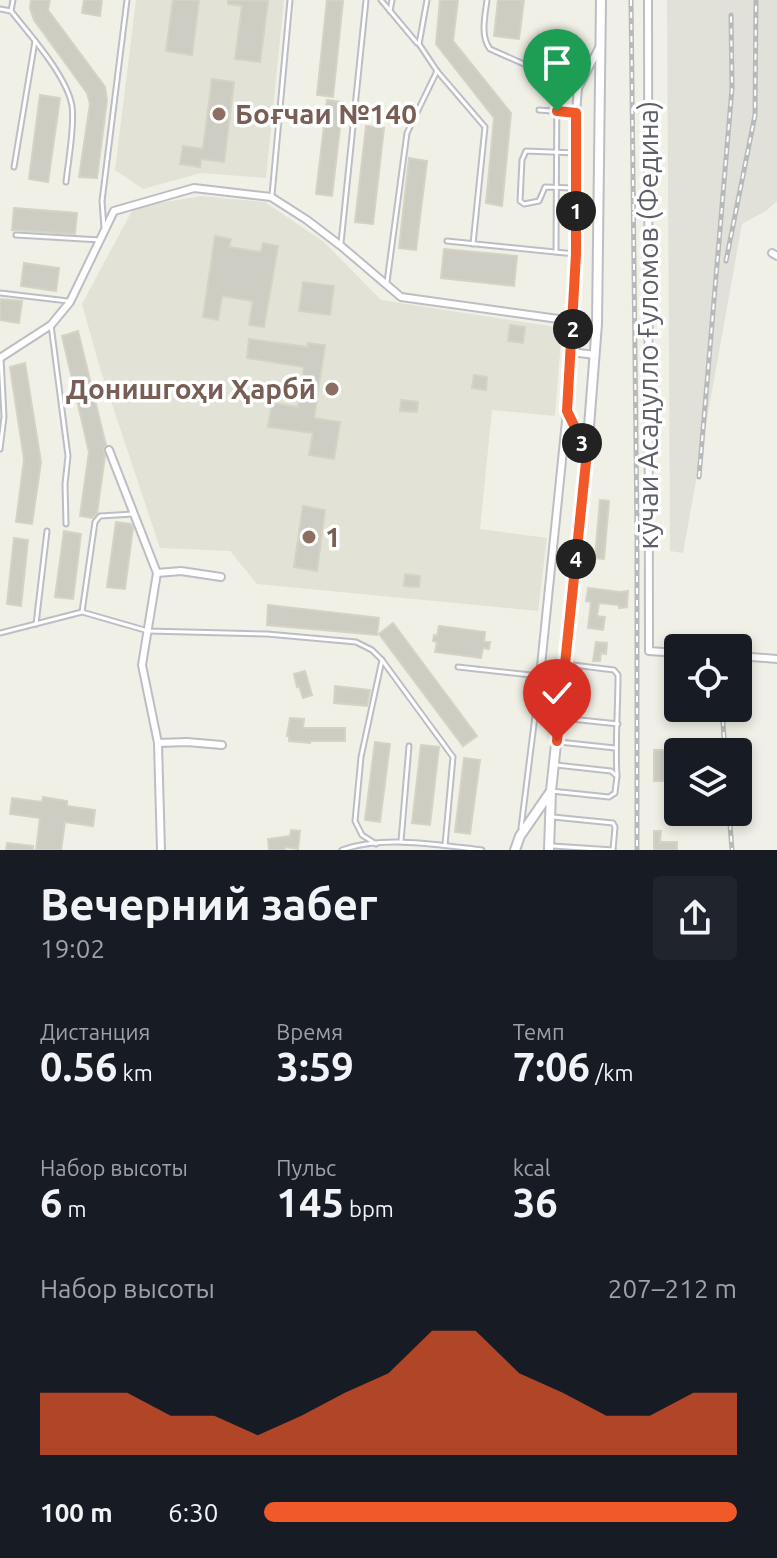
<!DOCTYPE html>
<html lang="ru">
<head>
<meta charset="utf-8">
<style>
  body { margin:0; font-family:Ubuntu,sans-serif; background:#20242c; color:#f1f3f6; height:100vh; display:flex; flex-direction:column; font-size:30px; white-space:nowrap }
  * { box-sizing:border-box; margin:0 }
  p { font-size:26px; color:#9ea1a6 }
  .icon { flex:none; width:44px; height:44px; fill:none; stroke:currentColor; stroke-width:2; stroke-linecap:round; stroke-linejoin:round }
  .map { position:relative; height:850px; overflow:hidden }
  .details { display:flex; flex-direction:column; background:#171b24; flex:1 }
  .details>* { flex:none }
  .tools { position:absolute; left:664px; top:634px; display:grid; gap:16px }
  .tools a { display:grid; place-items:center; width:88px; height:88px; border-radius:8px; background:#171b24; box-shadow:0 4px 12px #0003; font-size:40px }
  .pin { position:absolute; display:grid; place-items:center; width:68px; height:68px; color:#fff; margin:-82px -34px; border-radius:50% 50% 50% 0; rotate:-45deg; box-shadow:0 0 8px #0007 }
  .pin .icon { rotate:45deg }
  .km { position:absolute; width:40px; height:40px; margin:-20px; border-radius:50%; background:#222; color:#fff; font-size:22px; line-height:40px; text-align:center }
  .round { display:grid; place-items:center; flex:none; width:84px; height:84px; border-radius:8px; background:#20242c }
  .overview { display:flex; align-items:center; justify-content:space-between; height:136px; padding:0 40px }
  h1 { font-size:44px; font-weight:600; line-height:60px }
  .metrics { display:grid; grid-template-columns:repeat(3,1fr); gap:12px; height:136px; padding:8px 40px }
  .metrics div { display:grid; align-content:center }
  .metrics b { font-size:40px; font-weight:600 }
  .metrics small { font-size:22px; font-weight:400 }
  .metrics p { font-size:22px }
  .chart { height:224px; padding:16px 40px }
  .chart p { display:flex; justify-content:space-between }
  .chart svg { width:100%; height:144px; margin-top:8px; fill:#f25929; opacity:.7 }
  ul { padding:0 40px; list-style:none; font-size:26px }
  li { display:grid; grid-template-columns:128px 96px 1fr; align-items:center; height:60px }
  li i { height:20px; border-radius:10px; background:#f25929 }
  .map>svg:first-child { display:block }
  .industrial { fill:#e1e1da }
  .education { fill:#e2e2d6 }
  .building { fill:#cdcdc4; stroke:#d5d3c3; stroke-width:2 }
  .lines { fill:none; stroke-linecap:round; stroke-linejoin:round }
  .service-casing { stroke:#bdbec5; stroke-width:7 }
  .minor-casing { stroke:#bdbec5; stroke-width:10 }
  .tertiary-casing { stroke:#bdbec5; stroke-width:12 }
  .service { stroke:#fff; stroke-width:3 }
  .minor { stroke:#fff; stroke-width:6 }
  .tertiary { stroke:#fff; stroke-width:8 }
  .rail-casing { stroke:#b8b9ba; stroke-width:5 }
  .rail { stroke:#fff; stroke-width:2; stroke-dasharray:6; stroke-linecap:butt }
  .route-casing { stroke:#fff; stroke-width:16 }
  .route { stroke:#f25929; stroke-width:10 }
  .education-dot { fill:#8d6e63; stroke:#fff; stroke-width:3 }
  .labels { text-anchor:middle; stroke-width:7; stroke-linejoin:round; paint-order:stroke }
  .education-label { font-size:28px; font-weight:bold; fill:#785e54; stroke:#fff; text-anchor:start }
  .street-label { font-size:28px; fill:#5d6067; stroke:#fff }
</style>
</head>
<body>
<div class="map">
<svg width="777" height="850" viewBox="0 0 777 850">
  <rect width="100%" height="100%" fill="#f0f0e6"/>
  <path class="industrial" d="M667,0h110v201l-11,10 -24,13 -59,329 -13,-2z"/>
  <g class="education">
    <path d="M136,0h148l-18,178 -65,-5 -58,16 -28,-19z"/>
    <path d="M202,196l63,6 59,40 57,58 181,28 -7,88 -63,-6 -12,119 67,9 -9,73 -281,-27 -27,-33 -70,-3 -60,-180 -18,-64 52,-97z"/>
  </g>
  <g class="building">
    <path d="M31,0h19l-2,10 57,77 2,13 -10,78 -18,-1 11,-73 -3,-11 -53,-73 -4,-12z"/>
    <path d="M84,0h18l-2,16 -18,-3z"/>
    <path d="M173,0h26l-7,55 -26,-4z"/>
    <path d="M228,0l40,1 -8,61 -25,-3 7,-53 -14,-2z"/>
    <path d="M327,0l16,1 -10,96 -16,-2z"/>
    <path d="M440,0h18l-5,41 58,72 -9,93 -16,-3 8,-85 -58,-74z"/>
    <path d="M498,0h26l-5,39 -25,-3z"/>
    <path d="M212,79l22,3 -10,80 -23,-3 -1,8 -20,-3 3,-18 20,3z"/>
    <path d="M40,95l20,3 -12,84 -19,-3z"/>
    <path d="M327,100l16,2 -11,94 -16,-2z"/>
    <path d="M366,126l18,2 -11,96 -18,-2z"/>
    <path d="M409,158l18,3 -11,89 -17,-2z"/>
    <path d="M14,208l63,5 -2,21 -63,-4z"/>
    <path d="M215,236l16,3 -2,8 32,5 2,-9 15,3 -14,81 -15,-2 4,-24 -31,-5 -4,24 -15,-3z"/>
    <path d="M444,249l73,7 -3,30 -73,-8z"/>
    <path d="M24,263l35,5 -3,23 -35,-5z"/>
    <path d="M303,282l31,4 -4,29 -31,-4z"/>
    <path d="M0,299l22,2 -3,22 -19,-3z"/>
    <path d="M510,325l15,2 -2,16 -15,-2z"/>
    <path d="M78,331l28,114 -3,5 2,6 -8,57 -5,5 -12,-2 9,-64 -27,-116z"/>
    <path d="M249,339l59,8v-4l17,2 -11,73 26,4 -6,37 -25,-4 4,-22 -45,-6 4,-24 26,4 6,-40 -57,-9z"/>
    <path d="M25,363l16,99 -9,62 -16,-2 8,-63 -14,-92z"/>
    <path d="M474,375l13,2 -1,13 -14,-2z"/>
    <path d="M401,400l17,2 -1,10 -17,-1z"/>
    <path d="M600,500l9,1 -5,58 -9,-1z"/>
    <path d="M303,506l22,4 -8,61 -23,-4z"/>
    <path d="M116,522l15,2 2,4 -8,61 -18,-2z"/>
    <path d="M64,531l17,3 -8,65 -18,-2z"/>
    <path d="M14,538l14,2 -7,66 -14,-2z"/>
    <path d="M405,574l15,2 -1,11 -15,-1z"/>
    <path d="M588,588l32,4 8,-1 -1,16 -8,1v-3l-20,-2 -2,13 8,1 -2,13 -15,-2 3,-26 -5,-1z"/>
    <path d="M268,605l111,13 -2,17 -110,-10z"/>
    <path d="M393,623l84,113 -14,10 -84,-112z"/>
    <path d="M439,626l46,6 -1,10h6l-1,7 -6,-1 -2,10 -46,-6 2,-10 -4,-1 1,-6 3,1z"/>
    <path d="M596,642l11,1 -1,11 -5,-1 -1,8h-7z"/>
    <path d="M305,671l7,24 -9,3 -4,-12 -2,1 -3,-13z"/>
    <path d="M335,686l35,4 -3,16 -33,-3z"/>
    <path d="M290,718l14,1 -1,9h42v13h-35v2l-21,-2v-5h-2z"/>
    <path d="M375,742l15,2 -10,78 -15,-2z"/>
    <path d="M421,745l18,2 -9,78 -18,-2z"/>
    <rect x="654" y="750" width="21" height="31"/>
    <path d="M464,758l16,2 -10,74 -15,-2z"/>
    <path d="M43,797l24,4v5l28,4 -2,16 -28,-4 -4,28h-25l4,-32 -30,-4 2,-16 30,4z"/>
    <path d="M291,830l9,1 -2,18 -14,-2 1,3h-16l-1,-11 22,-3z"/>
    <path d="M654,831h7l-1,11h17v8h-23z"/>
    <path d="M7,843l26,3v4h-27z"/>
  </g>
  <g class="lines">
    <g class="service-casing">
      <g id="service">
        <path d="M381,0l36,43"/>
        <path d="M427,0l-8,44 18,27 48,56 -12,117"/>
        <path d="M487,0c-2,16 -7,36 3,49l88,39"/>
        <path d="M0,9l11,2c19,24 56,65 61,95 3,20 -4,56 -6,76"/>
        <path d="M11,11l2,-11"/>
        <path d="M390,11l2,-11"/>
        <path d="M539,110l37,3"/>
        <path d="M14,167l21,-126"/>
        <path d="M573,188l-28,-1 -6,14 -15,3 -4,-3 2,-41 4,-9 50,2"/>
        <path d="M272,195l18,-195"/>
        <path d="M104,228l-2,-27 25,-201"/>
        <path d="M16,235l84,5"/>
        <path d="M447,241l128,13"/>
        <path d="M341,243l25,-243"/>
        <path d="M556,252l1,-175"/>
        <path d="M387,282l20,-149 30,-62"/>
        <path d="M0,293l68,8"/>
        <path d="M51,325l17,131 -3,28 1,40"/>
        <path d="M0,449l4,-32 -3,-59"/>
        <path d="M82,612l13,-90 5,-6 33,-2"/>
        <path d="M36,624l11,-93"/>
        <path d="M0,633l82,-21 66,19 119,3 89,8 16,8 10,10 71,97 -8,88"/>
        <path d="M565,664l49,6 4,5c0,34 -3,67 -1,101"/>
        <path d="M458,667l82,9 -19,152"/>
        <path d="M562,718l56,6"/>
        <path d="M559,742l56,6"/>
        <path d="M551,791l58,6 6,-4 2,-17 -6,-5 -55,-6"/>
        <path d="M553,817l60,6 2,4 -2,23"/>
        <path d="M401,841l8,-95"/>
        <path d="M376,844l-14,-9 -7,-14 6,-64 21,-97"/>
        <path d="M553,846l60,4"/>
        <path d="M342,850c41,-15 98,-5 140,0"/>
      </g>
    </g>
    <g class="minor-casing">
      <g id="minor">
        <path d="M648,0l1,651 29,2"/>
        <path d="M772,253l5,3"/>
        <path d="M571,352l24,3"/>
        <path d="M0,358l51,-33 19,-23 44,-91 80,-23 77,9 36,23 34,26 60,51 172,24"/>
        <path d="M569,414l17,37"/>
        <path d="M109,450l48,123 -15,92 16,78 3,107"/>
        <path d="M157,573l24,-2 40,6"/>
        <path d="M738,656l39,3"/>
        <path d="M540,676l27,-265 6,-90 3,-208 2,-25 22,-42"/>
        <path d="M158,743l29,-1 35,3"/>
      </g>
    </g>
    <g class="tertiary-casing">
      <g id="tertiary">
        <path d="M551,791l36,-339 10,-128 4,-324"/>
        <path d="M515,850l5,-14 31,-45 -2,59"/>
      </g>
    </g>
    <use href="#service" class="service"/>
    <use href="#minor" class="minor"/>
    <use href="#tertiary" class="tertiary"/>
    <g class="rail-casing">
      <g id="rail">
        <path d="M631,0l6,532v318"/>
        <path d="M726,261l29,-146 1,-115"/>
        <path d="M699,477l33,-389 -1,-73"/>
        <path d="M722,708l3,44"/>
        <path d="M729,812l3,38"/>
      </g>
    </g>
    <use href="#rail" class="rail"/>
  </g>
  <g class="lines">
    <g class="route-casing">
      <path id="route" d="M557,741l30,-289 -20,-41 9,-157v-141l-19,-2"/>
    </g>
    <use href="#route" class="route"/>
  </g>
  <g class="education-dot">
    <circle cx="219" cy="114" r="8"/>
    <circle cx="332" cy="389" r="8"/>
    <circle cx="309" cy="537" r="8"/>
  </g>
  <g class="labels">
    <g class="education-label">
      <text x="235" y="124">Боғчаи №140</text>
      <text x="316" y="399" text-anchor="end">Донишгоҳи Ҳарбӣ</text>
      <text x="325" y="547">1</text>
    </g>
    <g class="street-label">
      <text transform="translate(648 325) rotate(-90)" y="10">кӯчаи Асадулло Ғуломов (Федина)</text>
    </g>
  </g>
</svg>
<div class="tools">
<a><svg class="icon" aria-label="locate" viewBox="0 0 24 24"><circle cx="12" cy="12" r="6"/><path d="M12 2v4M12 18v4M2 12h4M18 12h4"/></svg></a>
<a><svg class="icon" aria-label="layers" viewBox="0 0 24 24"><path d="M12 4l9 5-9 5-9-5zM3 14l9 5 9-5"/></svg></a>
</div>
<div class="pin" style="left:557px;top:111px;background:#1e9e55"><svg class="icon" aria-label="arrive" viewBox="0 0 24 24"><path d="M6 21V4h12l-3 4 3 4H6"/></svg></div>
<div class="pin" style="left:557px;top:741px;background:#d93025"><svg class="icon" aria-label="check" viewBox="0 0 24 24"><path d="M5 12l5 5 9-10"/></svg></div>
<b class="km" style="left:576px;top:211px">1</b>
<b class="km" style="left:573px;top:329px">2</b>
<b class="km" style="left:582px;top:443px">3</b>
<b class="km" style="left:576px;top:559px">4</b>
</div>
<section class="details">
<div class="overview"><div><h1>Вечерний забег</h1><p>19:02</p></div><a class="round"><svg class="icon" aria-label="share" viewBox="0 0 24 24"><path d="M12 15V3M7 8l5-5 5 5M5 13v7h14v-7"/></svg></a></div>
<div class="metrics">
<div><p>Дистанция</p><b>0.56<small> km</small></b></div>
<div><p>Время</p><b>3:59</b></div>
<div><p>Темп</p><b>7:06<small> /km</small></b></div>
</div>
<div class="metrics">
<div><p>Набор высоты</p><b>6<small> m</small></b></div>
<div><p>Пульс</p><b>145<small> bpm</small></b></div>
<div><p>kcal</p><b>36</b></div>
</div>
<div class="chart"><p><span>Набор высоты</span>207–212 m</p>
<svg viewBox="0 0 160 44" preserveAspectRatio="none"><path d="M0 44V25L10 25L20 25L30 32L40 32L50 38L60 32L70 25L80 19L90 6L100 6L110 19L120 25L130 32L140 32L150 25L160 25V44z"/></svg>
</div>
<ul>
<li><b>100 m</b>6:30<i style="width:100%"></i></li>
</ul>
</section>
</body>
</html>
